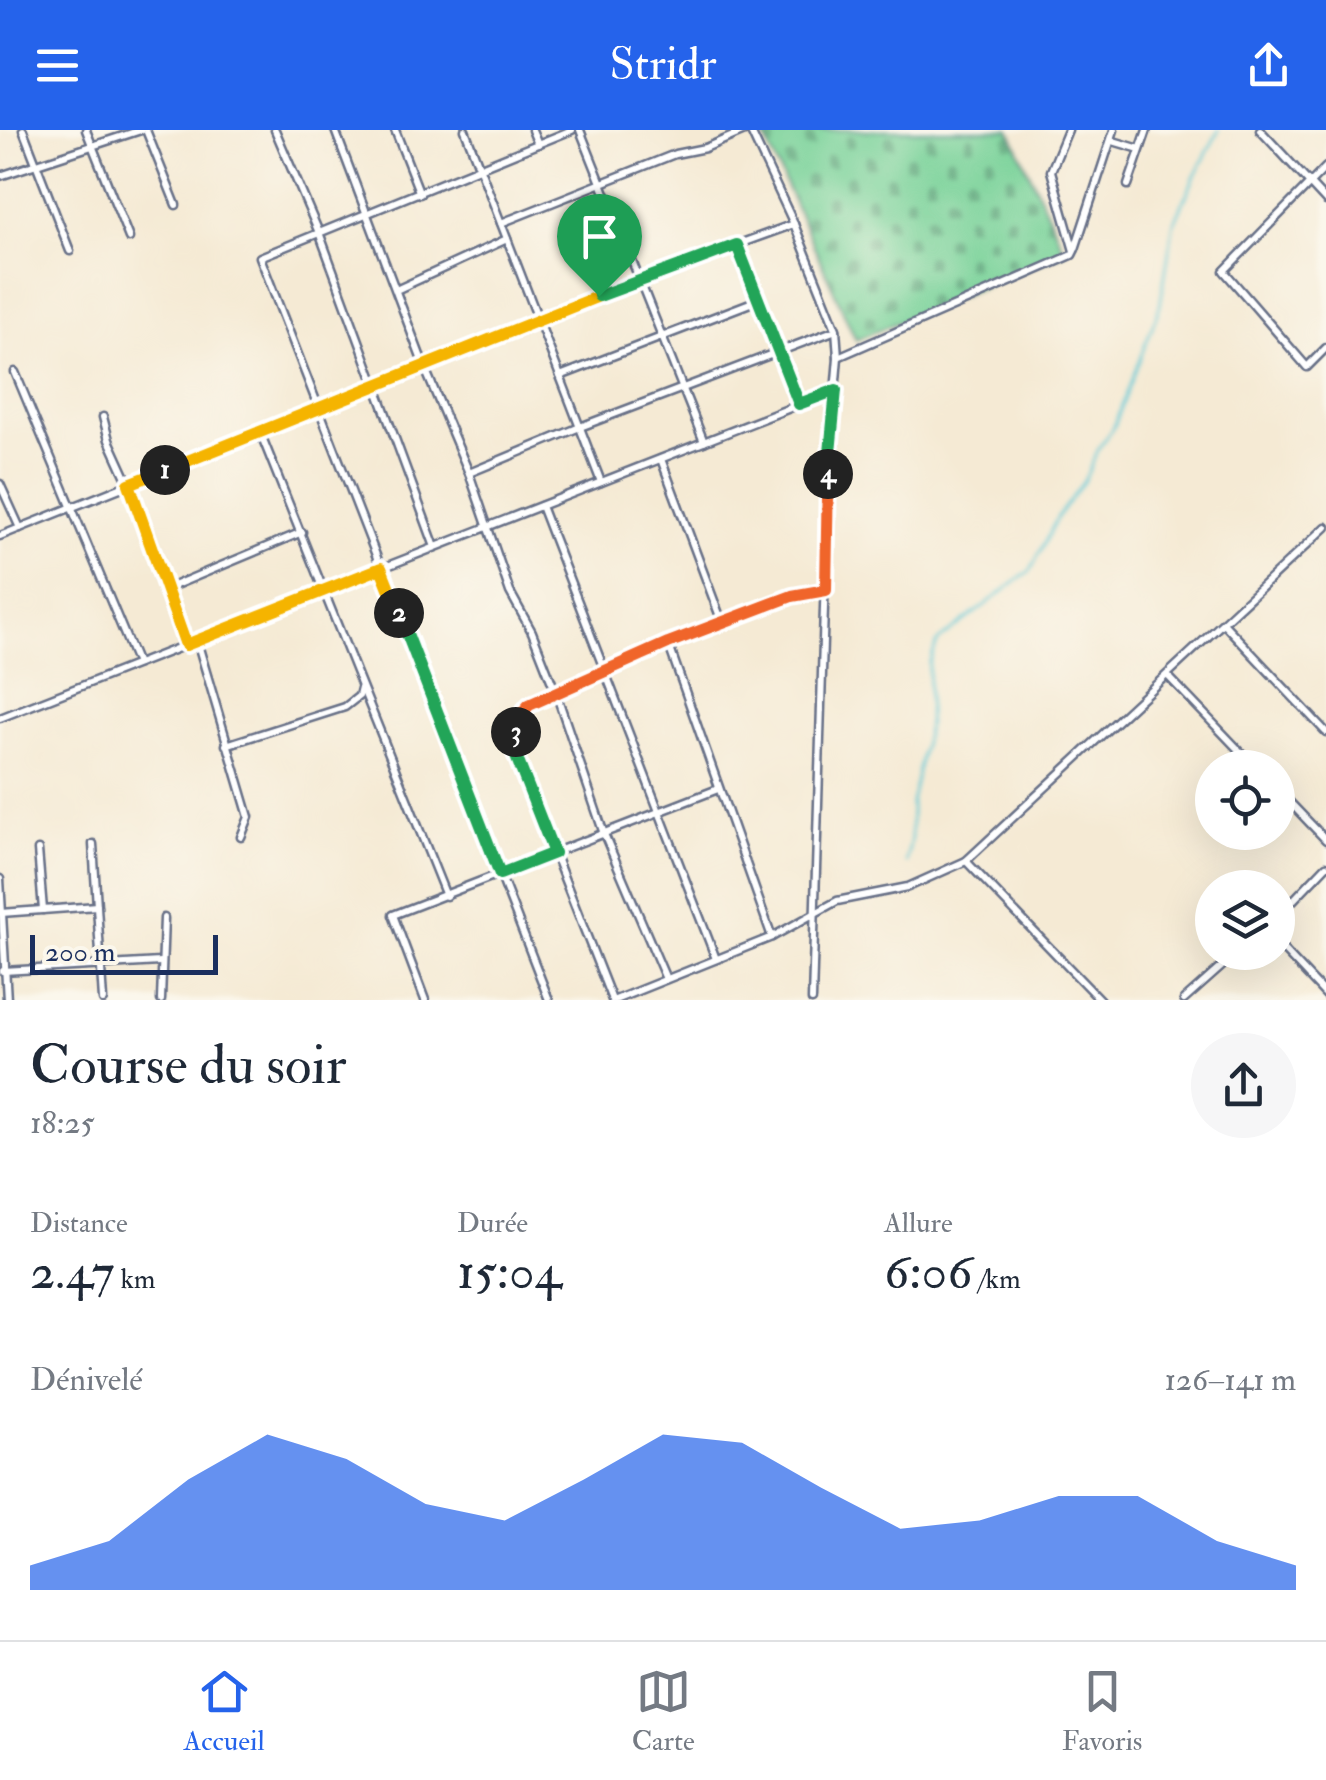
<!DOCTYPE html>
<html lang="fr">
<head>
<meta charset="utf-8">
<style>
  body { margin:0; font-family:"IM FELL Double Pica",serif; background:#f6f6f7; color:#1f2937; height:100vh; display:flex; flex-direction:column; font-size:38px; white-space:nowrap }
  * { box-sizing:border-box; margin:0 }
  p { font-size:32px; color:#747a83 }
  .icon { flex:none; width:55px; height:55px; fill:none; stroke:currentColor; stroke-width:2; stroke-linecap:round; stroke-linejoin:round }
  .map { position:relative; height:870px; overflow:hidden }
  .side { display:flex; flex-direction:column; background:#fff; flex:1 }
  .side>* { flex:none }
  .controls { position:absolute; left:1195px; top:620px; display:grid; gap:20px }
  .controls a { display:grid; place-items:center; width:100px; height:100px; border-radius:50%; background:#fff; box-shadow:0 10px 40px #0002; font-size:50px }
  .scale { position:absolute; left:30px; bottom:25px; width:188px; box-sizing:border-box; padding-left:10px; border:5px solid #1b2f5e; border-top:0; font-size:28px; line-height:35px; white-space:nowrap; color:#1b2f5e; -webkit-text-stroke:8px #fbf7ec; paint-order:stroke }
  .pin { position:absolute; display:grid; place-items:center; width:85px; height:85px; color:#fff; margin:-102px -42px; border-radius:50% 50% 50% 0; rotate:-45deg; box-shadow:0 0 10px #0007 }
  .pin .icon { rotate:45deg }
  .km { position:absolute; width:50px; height:50px; margin:-25px; border-radius:50%; background:#222; color:#fff; font-size:28px; line-height:50px; text-align:center }
  .round { display:grid; place-items:center; flex:none; width:105px; height:105px; border-radius:52px; background:#f6f6f7 }
  .overview { display:flex; align-items:center; justify-content:space-between; height:170px; padding:0 30px }
  h1 { font-size:55px; font-weight:600; line-height:75px }
  .metrics { display:grid; grid-template-columns:repeat(3,1fr); gap:15px; height:170px; padding:10px 30px }
  .metrics div { display:grid; align-content:center }
  .metrics b { font-size:50px; font-weight:600 }
  .metrics small { font-size:28px; font-weight:400 }
  .metrics p { font-size:28px }
  .chart { height:280px; padding:20px 30px }
  .chart p { display:flex; justify-content:space-between }
  .chart svg { width:100%; height:180px; margin-top:10px; fill:#2563eb; opacity:.7 }
  header { display:flex; justify-content:space-between; align-items:center; height:130px; padding:0 30px; background:#2563eb; color:#fff; font-size:45px; font-weight:600 }
  .dock { display:flex; justify-content:space-around; align-items:center; height:140px; border-top:2px solid #e0e1e3; background:#fff; font-size:28px; color:#747a83 }
  .dock a { display:grid; justify-items:center; gap:5px }
  .dock .current { color:#2563eb }
  .map>svg:first-child { display:block }
  .cemetery { fill:url(#cemetery-stones); stroke:#4a807c; stroke-width:2.5 }
  .lines { fill:none; stroke-linecap:round; stroke-linejoin:round }
  .stream { stroke:#5ec9d7; stroke-width:2.5 }
  .minor-casing { stroke:#677087; stroke-width:11 }
  .minor { stroke:#fff; stroke-width:6 }
  .split-1-casing { stroke:#fff; stroke-width:20 }
  .split-2-casing { stroke:#fff; stroke-width:20 }
  .split-3-casing { stroke:#fff; stroke-width:20 }
  .split-4-casing { stroke:#fff; stroke-width:20 }
  .split-5-casing { stroke:#fff; stroke-width:20 }
  .split-1 { stroke:#f5b400; stroke-width:12 }
  .split-2 { stroke:#f5b400; stroke-width:12 }
  .split-3 { stroke:#22a559; stroke-width:12 }
  .split-4 { stroke:#f0652b; stroke-width:12 }
  .split-5 { stroke:#22a559; stroke-width:12 }
</style>
</head>
<body>
<header><svg class="icon" aria-label="menu" viewBox="0 0 24 24"><path d="M4 6h16M4 12h16M4 18h16"/></svg>Stridr<svg class="icon" aria-label="share" viewBox="0 0 24 24"><path d="M12 15V3M7 8l5-5 5 5M5 13v7h14v-7"/></svg></header>
<div class="map">
<svg width="1326" height="870" viewBox="0 0 1326 870">
  <defs>
    <pattern id="cemetery-stones" width="16" height="16" patternUnits="userSpaceOnUse" patternTransform="scale(2.5)"><rect width="16" height="16" fill="#78d299"/><path d="M2 7V4a2 2 0 0 1 4 0v3zM10 15v-3a2 2 0 0 1 4 0v3z" fill="#62ab80"/></pattern>
  </defs>
  <rect width="100%" height="100%" fill="#fbf7ec"/>
  <filter id="ink" filterUnits="userSpaceOnUse"><feTurbulence type="fractalNoise" baseFrequency=".01" numOctaves="2"/><feDisplacementMap in="SourceGraphic" scale="20" xChannelSelector="R" yChannelSelector="G"/><feConvolveMatrix kernelMatrix="1 2 1 2 8 2 1 2 1" color-interpolation-filters="sRGB"/></filter>
  <filter id="wash" filterUnits="userSpaceOnUse"><feTurbulence type="fractalNoise" baseFrequency=".0048" numOctaves="4" result="noise"/><feDisplacementMap in="SourceGraphic" scale="40" xChannelSelector="R" yChannelSelector="G"/><feGaussianBlur stdDeviation="2.25" result="paint"/><feColorMatrix in="noise" values="0 0 0 0 0 0 0 0 0 0 0 0 0 0 0 0 0 1.4 0 .05"/><feComposite in="paint" operator="in"/></filter>
  <g filter="url(#wash)">
    <rect width="100%" height="100%" fill="#f5ead4"/>
    <path class="cemetery" d="M761,0h249l55,122 -209,88z"/>
    <g class="lines">
      <path class="stream" d="M906,733l5,-25v-35l17,-80 1,-60 9,-22 93,-71 27,-54 26,-35 16,-35 13,-17 47,-123 13,-80 21,-48 25,-48"/>
    </g>
  </g>
  <g filter="url(#ink)">
    <g class="lines">
      <g class="minor-casing">
        <g id="minor">
          <path d="M23,0l47,121"/>
          <path d="M86,0l43,108"/>
          <path d="M146,0l30,75"/>
          <path d="M275,0l45,105 115,312"/>
          <path d="M335,0l89,236 45,107 41,119 22,40 24,61 48,141 62,145"/>
          <path d="M395,0l25,64"/>
          <path d="M465,0l136,352"/>
          <path d="M532,0l6,14"/>
          <path d="M580,0l124,312"/>
          <path d="M750,0l44,94 42,105 2,28 -10,119 -16,524"/>
          <path d="M1260,0l66,71"/>
          <path d="M1113,11l27,8"/>
          <path d="M1326,37l-102,104 83,96 19,-19"/>
          <path d="M0,46l141,-46"/>
          <path d="M1128,55l19,-55"/>
          <path d="M501,93l174,-69 30,-6 42,-18"/>
          <path d="M737,115l62,159"/>
          <path d="M1075,119l39,-119"/>
          <path d="M396,160l111,-51"/>
          <path d="M838,227l234,-102 2,-4 -23,-80 17,-41"/>
          <path d="M15,242l122,292"/>
          <path d="M560,246l198,-76"/>
          <path d="M103,287l6,23 20,44 58,161"/>
          <path d="M260,302l186,464"/>
          <path d="M661,329l61,163"/>
          <path d="M469,343l111,-46 256,-97"/>
          <path d="M0,354l20,44"/>
          <path d="M541,376l175,453"/>
          <path d="M0,406l640,-256 154,-56"/>
          <path d="M166,459l136,-57"/>
          <path d="M1224,494l102,108"/>
          <path d="M197,511l52,176 -8,20"/>
          <path d="M668,513l104,294"/>
          <path d="M1167,545l89,93"/>
          <path d="M0,588l836,-328"/>
          <path d="M226,615l119,-38 14,-11 2,-8"/>
          <path d="M1278,660l48,50"/>
          <path d="M93,714l10,156"/>
          <path d="M38,720l5,60"/>
          <path d="M966,731l134,139"/>
          <path d="M0,749l7,121"/>
          <path d="M1,783l96,-7"/>
          <path d="M1278,786l48,-50"/>
          <path d="M1278,814l48,51"/>
          <path d="M3,841l157,-9"/>
          <path d="M161,870l3,-82"/>
          <path d="M425,870l-32,-85 325,-126"/>
          <path d="M549,870l-289,-743 312,-127"/>
          <path d="M612,870l-98,-249 8,-38 7,-8c96,-43 194,-92 297,-115"/>
          <path d="M615,870l157,-63 65,-36 71,-14 58,-26 360,-334"/>
          <path d="M1184,870l54,-48"/>
        </g>
      </g>
      <use href="#minor" class="minor"/>
    </g>
  </g>
  <g class="lines" filter="url(#ink)">
    <g class="split-1-casing">
      <path id="split-1" d="M165,340l434,-174"/>
    </g>
    <g class="split-2-casing">
      <path id="split-2" d="M165,340l-36,14 57,161 195,-77 18,45"/>
    </g>
    <g class="split-3-casing">
      <path id="split-3" d="M399,483l101,261 54,-21 -40,-102 2,-19"/>
    </g>
    <g class="split-4-casing">
      <path id="split-4" d="M516,602l6,-19 7,-8 139,-62 124,-47 34,-6 2,-116"/>
    </g>
    <g class="split-5-casing">
      <path id="split-5" d="M599,166l138,-51 62,159 37,-14 -8,84"/>
    </g>
    <use href="#split-1" class="split-1"/>
    <use href="#split-2" class="split-2"/>
    <use href="#split-3" class="split-3"/>
    <use href="#split-4" class="split-4"/>
    <use href="#split-5" class="split-5"/>
  </g>
</svg>
<div class="controls">
<a><svg class="icon" aria-label="locate" viewBox="0 0 24 24"><circle cx="12" cy="12" r="6"/><path d="M12 2v4M12 18v4M2 12h4M18 12h4"/></svg></a>
<a><svg class="icon" aria-label="layers" viewBox="0 0 24 24"><path d="M12 4l9 5-9 5-9-5zM3 14l9 5 9-5"/></svg></a>
</div>
<div class="scale">200 m</div>
<div class="pin" style="left:599px;top:166px;background:#1e9e55"><svg class="icon" aria-label="arrive" viewBox="0 0 24 24"><path d="M6 21V4h12l-3 4 3 4H6"/></svg></div>
<b class="km" style="left:165px;top:340px">1</b>
<b class="km" style="left:399px;top:483px">2</b>
<b class="km" style="left:516px;top:602px">3</b>
<b class="km" style="left:828px;top:344px">4</b>
</div>
<section class="side">
<div class="overview"><div><h1>Course du soir</h1><p>18:25</p></div><a class="round"><svg class="icon" aria-label="share" viewBox="0 0 24 24"><path d="M12 15V3M7 8l5-5 5 5M5 13v7h14v-7"/></svg></a></div>
<div class="metrics">
<div><p>Distance</p><b>2.47<small> km</small></b></div>
<div><p>Durée</p><b>15:04</b></div>
<div><p>Allure</p><b>6:06<small> /km</small></b></div>
</div>
<div class="chart"><p><span>Dénivelé</span>126–141 m</p>
<svg viewBox="0 0 160 44" preserveAspectRatio="none"><path d="M0 44V38L10 32L20 17L30 6L40 12L50 23L60 27L70 17L80 6L90 8L100 19L110 29L120 27L130 21L140 21L150 32L160 38V44z"/></svg>
</div>
</section>
<nav class="dock">
<a class="current"><svg class="icon" aria-label="home" viewBox="0 0 24 24"><path d="M3 11l9-7 9 7M6 9v11h12V9"/></svg>Accueil</a>
<a><svg class="icon" aria-label="map" viewBox="0 0 24 24"><path d="M3 6l6-2 6 2 6-2v14l-6 2-6-2-6 2zM9 4v14M15 6v14"/></svg>Carte</a>
<a><svg class="icon" aria-label="saved" viewBox="0 0 24 24"><path d="M7 4h10v16l-5-4-5 4z"/></svg>Favoris</a>
</nav>
</body>
</html>
